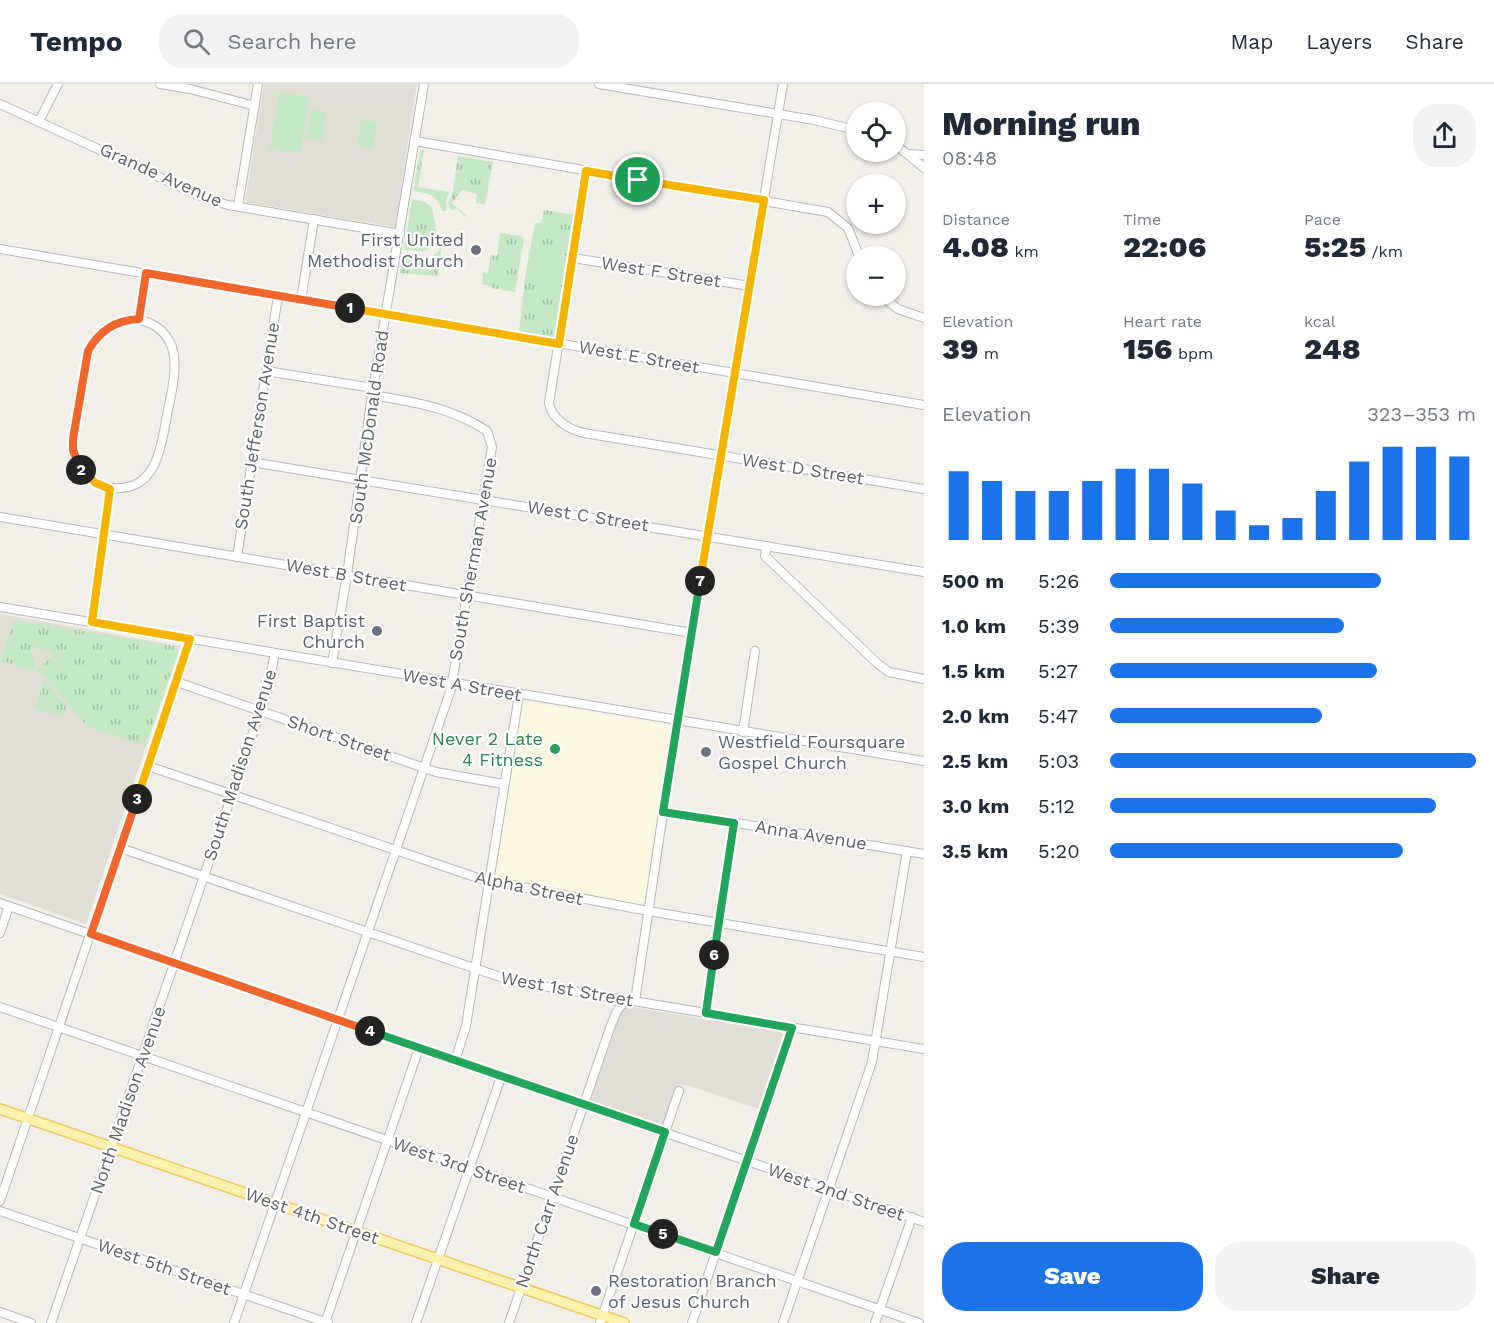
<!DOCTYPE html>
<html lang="en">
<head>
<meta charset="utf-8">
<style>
  body { margin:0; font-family:"Work Sans",sans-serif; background:#f2f2f3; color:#1f2937; height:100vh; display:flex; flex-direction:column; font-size:22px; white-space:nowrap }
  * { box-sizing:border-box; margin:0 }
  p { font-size:20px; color:#747a83 }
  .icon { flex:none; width:33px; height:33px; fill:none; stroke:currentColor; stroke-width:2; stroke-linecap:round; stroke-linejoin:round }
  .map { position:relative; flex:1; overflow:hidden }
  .sheet { display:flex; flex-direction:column; background:#fff; width:570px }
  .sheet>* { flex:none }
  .controls { position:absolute; left:846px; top:18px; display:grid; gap:12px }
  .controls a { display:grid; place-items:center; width:60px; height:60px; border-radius:50%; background:#fff; box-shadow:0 2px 4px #0004; font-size:30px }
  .pin { position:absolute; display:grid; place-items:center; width:51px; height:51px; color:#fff; margin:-26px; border:3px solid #fff; border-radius:50%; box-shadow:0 2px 6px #0007 }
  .km { position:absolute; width:30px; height:30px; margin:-15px; border-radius:50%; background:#222; color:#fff; font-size:16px; line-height:30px; text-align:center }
  .round { display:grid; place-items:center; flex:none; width:63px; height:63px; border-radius:24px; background:#f2f2f3 }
  .summary { display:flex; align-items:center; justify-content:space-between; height:102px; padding:0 18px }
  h1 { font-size:33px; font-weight:800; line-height:45px }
  .stats { display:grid; grid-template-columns:repeat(3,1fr); gap:9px; height:102px; padding:6px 18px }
  .stats div { display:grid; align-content:center }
  .stats b { font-size:30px; font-weight:800 }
  .stats small { font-size:16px; font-weight:400 }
  .stats p { font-size:16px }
  .chart { height:168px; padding:12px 18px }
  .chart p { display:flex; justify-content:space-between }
  .chart svg { width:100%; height:108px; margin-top:6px; stroke:#1a73e8; stroke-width:6 }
  .primary-button { display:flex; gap:12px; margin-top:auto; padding:12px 18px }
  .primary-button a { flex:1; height:69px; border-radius:24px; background:#1a73e8; color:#fff; font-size:24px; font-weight:800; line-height:69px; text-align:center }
  .primary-button a+a { background:#f2f2f3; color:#1f2937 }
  ul { padding:0 18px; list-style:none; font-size:20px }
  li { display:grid; grid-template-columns:96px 72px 1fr; align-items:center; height:45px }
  li i { height:15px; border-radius:8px; background:#1a73e8 }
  header { display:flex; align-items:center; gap:36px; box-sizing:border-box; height:84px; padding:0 30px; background:#fff; border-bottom:2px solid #e0e1e3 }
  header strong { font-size:28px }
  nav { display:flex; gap:33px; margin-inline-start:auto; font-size:21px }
  .search { width:420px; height:54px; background:#f2f2f3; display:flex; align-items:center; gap:15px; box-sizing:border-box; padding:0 21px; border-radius:24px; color:#747a83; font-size:22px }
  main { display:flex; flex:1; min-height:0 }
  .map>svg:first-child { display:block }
  .commercial { fill:#fef7e0 }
  .education { fill:#e1ded6 }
  .grass { fill:url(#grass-tufts) }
  .pitch { fill:#c5e8c5 }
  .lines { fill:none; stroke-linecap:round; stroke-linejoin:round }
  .minor-casing { stroke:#b5b8bc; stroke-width:10 }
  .major-casing { stroke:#f2c960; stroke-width:12 }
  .minor { stroke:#fff; stroke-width:8 }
  .major { stroke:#fff2af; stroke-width:9 }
  .split-1-casing { stroke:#fff; stroke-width:12 }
  .split-2-casing { stroke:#fff; stroke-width:12 }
  .split-3-casing { stroke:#fff; stroke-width:12 }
  .split-4-casing { stroke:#fff; stroke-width:12 }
  .split-5-casing { stroke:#fff; stroke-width:12 }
  .split-6-casing { stroke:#fff; stroke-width:12 }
  .split-7-casing { stroke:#fff; stroke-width:12 }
  .split-8-casing { stroke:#fff; stroke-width:12 }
  .split-1 { stroke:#f5b400; stroke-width:8 }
  .split-2 { stroke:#f0652b; stroke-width:8 }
  .split-3 { stroke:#f5b400; stroke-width:8 }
  .split-4 { stroke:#f0652b; stroke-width:8 }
  .split-5 { stroke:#22a559; stroke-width:8 }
  .split-6 { stroke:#22a559; stroke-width:8 }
  .split-7 { stroke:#22a559; stroke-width:8 }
  .split-8 { stroke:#f5b400; stroke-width:8 }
  .worship-dot { fill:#6b7280; stroke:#fff; stroke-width:2 }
  .leisure-dot { fill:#2e9e5b; stroke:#fff; stroke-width:2 }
  .labels { text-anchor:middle; stroke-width:4.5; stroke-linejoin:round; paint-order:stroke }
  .street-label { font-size:18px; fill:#5f6368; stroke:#fff }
  .worship-label { font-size:18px; fill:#5b616d; stroke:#fff; text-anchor:end }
  .leisure-label { font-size:18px; fill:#27864d; stroke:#fff; text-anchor:end }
</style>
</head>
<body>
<header>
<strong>Tempo</strong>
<div class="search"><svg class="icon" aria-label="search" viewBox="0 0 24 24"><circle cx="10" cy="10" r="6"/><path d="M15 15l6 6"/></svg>Search here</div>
<nav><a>Map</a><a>Layers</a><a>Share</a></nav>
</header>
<main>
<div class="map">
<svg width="924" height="1239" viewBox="0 0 924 1239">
  <defs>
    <pattern id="grass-tufts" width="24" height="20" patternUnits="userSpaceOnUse" patternTransform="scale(1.5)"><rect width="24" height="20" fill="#c5e8c5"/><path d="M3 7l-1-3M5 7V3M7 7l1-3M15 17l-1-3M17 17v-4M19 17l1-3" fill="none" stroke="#a3c0a4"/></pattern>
  </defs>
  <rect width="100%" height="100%" fill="#f1efe8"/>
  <path class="commercial" d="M524,617l145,23 3,3 -26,178 -2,1 -148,-28 -2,-2 16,-105z"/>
  <g class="education">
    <path d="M264,0h153l-22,143 -150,-25z"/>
    <path d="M0,530l180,32 -94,278 -86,-30z"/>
    <path d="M632,923l150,25 1,3 -25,74 -71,-24h-9l-3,4 -12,38 -73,-25 31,-91 4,-3z"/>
  </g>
  <g class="grass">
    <path d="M422,66h2l-6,37 31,5 -3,9 1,9 -5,1c-4,-16 -14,-18 -29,-20l7,-39z"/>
    <path d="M458,72l35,6 -8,42 -9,-1 1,-9 -15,-4 -10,13 16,14 -4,-1 -7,-7 -7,1 -2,-7 4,-8z"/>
    <path d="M412,115l13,3 7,6c3,15 9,33 -6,43l-22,-1z"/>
    <path d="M544,126l30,5 -7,41 -37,-6 5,-27h6z"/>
    <path d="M500,149l21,3 3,3 -9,53 -24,-4v-2l-9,-2 1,-12 5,1 3,-18 6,1z"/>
    <path d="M442,158l-4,34 -38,-3 3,-16 25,2 11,-8z"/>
    <path d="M525,194l37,7 -7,51 -2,1 -34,-5z"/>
    <path d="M15,536l159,26 4,7 -32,93 -59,-20 -43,-51 -7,-3 1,-4 15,-12c-5,-7 -13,-9 -22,-8l5,19 -2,4 -34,-11z"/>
    <path d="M45,595l21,27 -3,11 -28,-9z"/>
  </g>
  <g class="pitch">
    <path d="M279,8l30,5 -8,56 -31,-4z"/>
    <path d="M311,26l16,2 -5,29 -16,-3z"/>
    <path d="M361,36l16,2 -4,27 -16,-3z"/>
    <path d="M530,166l37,6 -5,29 -37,-7z"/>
  </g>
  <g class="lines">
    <g class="minor-casing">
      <g id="minor">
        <path d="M160,0l30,5 65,17"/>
        <path d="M599,0l215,36 42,10"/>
        <path d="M0,20l207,95 21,6 172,29"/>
        <path d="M39,37l19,-37"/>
        <path d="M415,57l413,71 20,16 11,28"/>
        <path d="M896,61l28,23"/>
        <path d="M908,70l16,1"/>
        <path d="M586,87l-37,232c2,16 21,27 35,30l340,56"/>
        <path d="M238,122l20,-122"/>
        <path d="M0,165l924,156"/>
        <path d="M573,174l177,28"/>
        <path d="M881,212l17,13 26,9"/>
        <path d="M301,216l13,-81"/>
        <path d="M129,235c19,0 36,9 43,28 6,20 0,44 -4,63 -6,30 -9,77 -48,78 -10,1 -17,-1 -26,-7 -15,-10 -21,-24 -21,-42l16,-88c9,-19 21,-25 40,-32z"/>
        <path d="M139,235l7,-46"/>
        <path d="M266,287l107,17"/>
        <path d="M251,378l673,110"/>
        <path d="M0,433l692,116"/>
        <path d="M767,462l-2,10 113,108 11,8 35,7"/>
        <path d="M237,473l41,-261"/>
        <path d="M0,523l924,154"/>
        <path d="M92,538l18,-133"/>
        <path d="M332,579l15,-88 25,-180 52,-311"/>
        <path d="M177,598l259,90 67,12"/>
        <path d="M743,648l12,-81"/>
        <path d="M148,682l333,113 167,32 276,46"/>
        <path d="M663,727l261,43"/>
        <path d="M120,764l392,133 412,68"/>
        <path d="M0,819l924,319"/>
        <path d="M0,849l9,-27"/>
        <path d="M635,917l35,-235 113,-682"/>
        <path d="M0,923l919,316"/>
        <path d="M706,929l28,-190"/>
        <path d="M455,977l11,-35 53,-331"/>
        <path d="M0,1117l190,-562"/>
        <path d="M0,1127l328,112"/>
        <path d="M0,1228l31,11"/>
        <path d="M51,1239l216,-631 8,-39"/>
        <path d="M234,1239l217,-634 41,-242 -5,-16c-36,-24 -73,-29 -115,-36"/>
        <path d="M325,1239l94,-275"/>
        <path d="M416,1239l85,-246"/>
        <path d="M509,1239l101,-295 6,-15 9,-13"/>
        <path d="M600,1239l79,-232"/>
        <path d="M692,1239l100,-295"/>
        <path d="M783,1239l89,-261 35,-211"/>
        <path d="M875,1239l37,-106"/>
      </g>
    </g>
    <g class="major-casing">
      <path id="major" d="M0,1025l624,214"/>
    </g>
    <use href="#minor" class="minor"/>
    <use href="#major" class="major"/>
  </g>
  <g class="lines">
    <g class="split-1-casing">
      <path id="split-1" d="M350,224l209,36 27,-173 52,9"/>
    </g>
    <g class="split-2-casing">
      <path id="split-2" d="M81,386l-8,-20v-11l15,-88c11,-20 28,-31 51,-32l7,-46 204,35"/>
    </g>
    <g class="split-3-casing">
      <path id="split-3" d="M81,386l15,13 14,6 -18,133 98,17 -53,160"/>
    </g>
    <g class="split-4-casing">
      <path id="split-4" d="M137,715l-46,135 279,97"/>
    </g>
    <g class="split-5-casing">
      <path id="split-5" d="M370,947l295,101 -31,92 29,10"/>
    </g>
    <g class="split-6-casing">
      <path id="split-6" d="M663,1150l53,18 76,-224 -86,-15 8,-58"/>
    </g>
    <g class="split-7-casing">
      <path id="split-7" d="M700,497l-37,231 71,11 -20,132"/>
    </g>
    <g class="split-8-casing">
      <path id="split-8" d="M638,96l126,20 -64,381"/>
    </g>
    <use href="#split-1" class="split-1"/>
    <use href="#split-2" class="split-2"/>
    <use href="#split-3" class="split-3"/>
    <use href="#split-4" class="split-4"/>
    <use href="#split-5" class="split-5"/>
    <use href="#split-6" class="split-6"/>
    <use href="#split-7" class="split-7"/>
    <use href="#split-8" class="split-8"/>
  </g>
  <g class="worship-dot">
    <circle cx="476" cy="166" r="6"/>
    <circle cx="377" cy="547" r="6"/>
    <circle cx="706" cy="668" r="6"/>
    <circle cx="596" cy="1207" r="6"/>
  </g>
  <circle class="leisure-dot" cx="555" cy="665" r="6"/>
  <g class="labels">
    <g class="street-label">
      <text transform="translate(161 91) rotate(24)" y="6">Grande Avenue</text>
      <text transform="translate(661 188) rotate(9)" y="6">West F Street</text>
      <text transform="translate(639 273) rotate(10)" y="6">West E Street</text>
      <text transform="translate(257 342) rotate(-81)" y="6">South Jefferson Avenue</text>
      <text transform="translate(369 343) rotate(-82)" y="6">South McDonald Road</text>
      <text transform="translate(803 385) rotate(9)" y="6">West D Street</text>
      <text transform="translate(588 432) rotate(9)" y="6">West C Street</text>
      <text transform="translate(473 475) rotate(-80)" y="6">South Sherman Avenue</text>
      <text transform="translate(346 491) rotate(10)" y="6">West B Street</text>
      <text transform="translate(462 601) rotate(10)" y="6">West A Street</text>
      <text transform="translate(339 654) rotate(19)" y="6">Short Street</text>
      <text transform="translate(240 681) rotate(-72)" y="6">South Madison Avenue</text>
      <text transform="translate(811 751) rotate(9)" y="6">Anna Avenue</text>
      <text transform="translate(529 804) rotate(12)" y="6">Alpha Street</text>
      <text transform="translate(567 905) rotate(10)" y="6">West 1st Street</text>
      <text transform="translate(128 1016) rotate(-71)" y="6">North Madison Avenue</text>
      <text transform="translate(459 1081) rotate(19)" y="6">West 3rd Street</text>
      <text transform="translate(836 1108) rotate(19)" y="6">West 2nd Street</text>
      <text transform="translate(547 1127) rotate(-71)" y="6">North Carr Avenue</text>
      <text transform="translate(312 1132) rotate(19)" y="6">West 4th Street</text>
      <text transform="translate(164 1183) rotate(19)" y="6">West 5th Street</text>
    </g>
    <g class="worship-label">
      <text x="464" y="162">First United<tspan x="464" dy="21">Methodist Church</tspan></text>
      <text x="365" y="543">First Baptist<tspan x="365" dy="21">Church</tspan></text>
      <text x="718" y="664" text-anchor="start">Westfield Foursquare<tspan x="718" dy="21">Gospel Church</tspan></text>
      <text x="608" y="1203" text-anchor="start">Restoration Branch<tspan x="608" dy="21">of Jesus Church</tspan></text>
    </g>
    <g class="leisure-label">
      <text x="543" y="661">Never 2 Late<tspan x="543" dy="21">4 Fitness</tspan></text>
    </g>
  </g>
</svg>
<div class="controls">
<a><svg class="icon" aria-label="locate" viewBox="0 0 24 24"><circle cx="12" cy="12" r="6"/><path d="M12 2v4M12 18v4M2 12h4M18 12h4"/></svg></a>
<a>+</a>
<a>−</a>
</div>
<div class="pin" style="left:638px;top:96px;background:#1e9e55"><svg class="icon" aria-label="arrive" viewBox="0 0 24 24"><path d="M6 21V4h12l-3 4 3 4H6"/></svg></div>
<b class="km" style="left:350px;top:224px">1</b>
<b class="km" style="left:81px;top:386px">2</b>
<b class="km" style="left:137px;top:715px">3</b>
<b class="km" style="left:370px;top:947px">4</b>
<b class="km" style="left:663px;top:1150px">5</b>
<b class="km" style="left:714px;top:871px">6</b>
<b class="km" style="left:700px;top:497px">7</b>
</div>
<section class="sheet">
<div class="summary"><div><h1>Morning run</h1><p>08:48</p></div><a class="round"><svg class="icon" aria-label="share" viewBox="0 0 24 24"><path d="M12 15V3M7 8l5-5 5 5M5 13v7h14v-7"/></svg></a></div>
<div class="stats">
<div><p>Distance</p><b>4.08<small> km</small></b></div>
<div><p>Time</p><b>22:06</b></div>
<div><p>Pace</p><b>5:25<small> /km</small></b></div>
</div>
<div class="stats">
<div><p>Elevation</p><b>39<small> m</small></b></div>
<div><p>Heart rate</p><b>156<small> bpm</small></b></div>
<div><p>kcal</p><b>248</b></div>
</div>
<div class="chart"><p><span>Elevation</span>323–353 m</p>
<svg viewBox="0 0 160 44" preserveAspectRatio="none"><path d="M5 44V16M15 44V20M25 44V24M35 44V24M45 44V20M55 44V15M65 44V15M75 44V21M85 44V32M95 44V38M105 44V35M115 44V24M125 44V12M135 44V6M145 44V6M155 44V10"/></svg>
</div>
<ul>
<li><b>500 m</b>5:26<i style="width:74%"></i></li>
<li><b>1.0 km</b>5:39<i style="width:64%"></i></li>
<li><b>1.5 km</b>5:27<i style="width:73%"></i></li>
<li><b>2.0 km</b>5:47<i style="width:58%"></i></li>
<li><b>2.5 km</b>5:03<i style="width:100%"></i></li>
<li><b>3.0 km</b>5:12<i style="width:89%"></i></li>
<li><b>3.5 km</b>5:20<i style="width:80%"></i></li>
</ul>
<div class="primary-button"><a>Save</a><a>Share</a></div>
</section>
</main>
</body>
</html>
